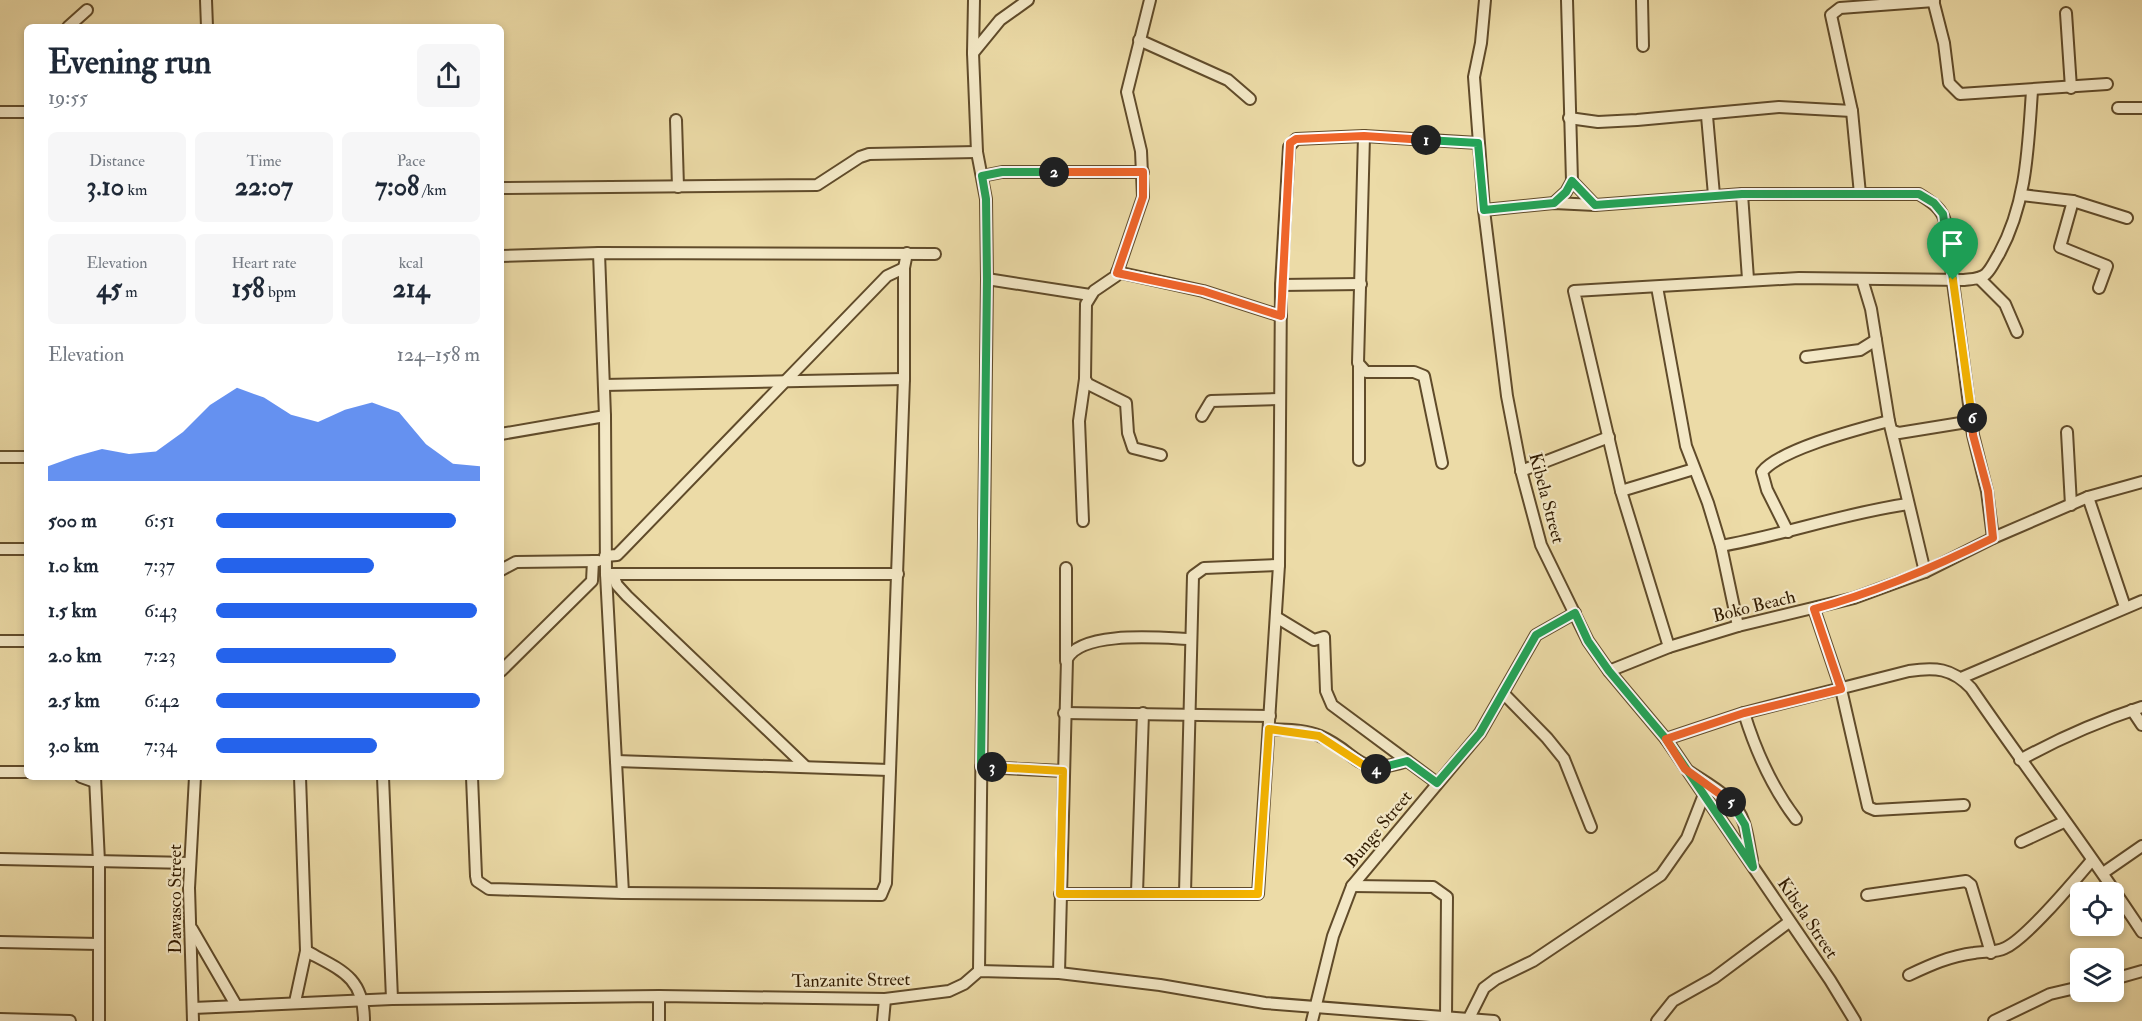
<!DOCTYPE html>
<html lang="en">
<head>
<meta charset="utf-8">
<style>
  body { margin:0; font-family:"IM FELL Double Pica",serif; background:#f6f6f7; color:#1f2937; height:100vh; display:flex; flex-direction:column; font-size:22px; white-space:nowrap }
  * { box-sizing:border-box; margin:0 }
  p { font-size:20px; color:#747a83 }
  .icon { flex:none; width:33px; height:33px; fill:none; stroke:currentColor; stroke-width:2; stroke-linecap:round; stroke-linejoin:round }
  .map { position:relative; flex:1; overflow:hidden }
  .sheet { position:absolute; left:24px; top:24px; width:480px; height:756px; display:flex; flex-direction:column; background:#fff; border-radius:9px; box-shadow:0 3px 9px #0003 }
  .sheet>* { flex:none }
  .fabs { position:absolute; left:2070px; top:882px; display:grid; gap:12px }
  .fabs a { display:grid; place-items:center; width:54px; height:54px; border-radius:9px; background:#fff; box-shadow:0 3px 9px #0003; font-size:30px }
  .pin { position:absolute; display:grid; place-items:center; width:51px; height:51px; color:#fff; margin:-62px -26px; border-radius:50% 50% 50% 0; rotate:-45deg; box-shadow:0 0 6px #0007 }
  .pin .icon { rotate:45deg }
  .km { position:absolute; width:30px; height:30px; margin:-15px; border-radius:50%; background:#222; color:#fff; font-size:16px; line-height:30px; text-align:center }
  .round { display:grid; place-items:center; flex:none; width:63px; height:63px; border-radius:9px; background:#f6f6f7 }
  .headline { display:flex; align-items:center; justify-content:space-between; height:102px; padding:0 24px }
  h1 { font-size:33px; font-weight:800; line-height:45px }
  .figures { display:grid; grid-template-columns:repeat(3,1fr); gap:9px; height:102px; padding:6px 24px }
  .figures div { display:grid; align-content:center; border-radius:9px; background:#f6f6f7; text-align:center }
  .figures b { font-size:26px; font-weight:800 }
  .figures small { font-size:16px; font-weight:400 }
  .figures p { font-size:16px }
  .chart { height:168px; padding:12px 24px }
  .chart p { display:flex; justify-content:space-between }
  .chart svg { width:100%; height:108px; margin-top:6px; fill:#2563eb; opacity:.7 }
  ul { padding:0 24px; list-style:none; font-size:20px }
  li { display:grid; grid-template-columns:96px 72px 1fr; align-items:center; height:45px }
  li i { height:15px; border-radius:8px; background:#2563eb }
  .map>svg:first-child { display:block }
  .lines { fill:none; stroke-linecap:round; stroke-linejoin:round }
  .minor-casing { stroke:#604b2a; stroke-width:14 }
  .minor { stroke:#f3e8c6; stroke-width:10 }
  .split-1-casing { stroke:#fff; stroke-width:12 }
  .split-2-casing { stroke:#fff; stroke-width:12 }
  .split-3-casing { stroke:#fff; stroke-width:12 }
  .split-4-casing { stroke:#fff; stroke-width:12 }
  .split-5-casing { stroke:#fff; stroke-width:12 }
  .split-6-casing { stroke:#fff; stroke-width:12 }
  .split-7-casing { stroke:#fff; stroke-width:12 }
  .split-1 { stroke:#22a559; stroke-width:8 }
  .split-2 { stroke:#f0652b; stroke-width:8 }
  .split-3 { stroke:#22a559; stroke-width:8 }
  .split-4 { stroke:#f5b400; stroke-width:8 }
  .split-5 { stroke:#22a559; stroke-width:8 }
  .split-6 { stroke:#f0652b; stroke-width:8 }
  .split-7 { stroke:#f5b400; stroke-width:8 }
  .labels { text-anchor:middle; stroke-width:4.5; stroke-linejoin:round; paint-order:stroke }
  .street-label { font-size:18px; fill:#311b00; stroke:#f3e8c6 }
</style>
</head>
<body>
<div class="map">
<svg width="2142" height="1021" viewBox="0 0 2142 1021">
  <rect width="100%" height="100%" fill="#ecdba7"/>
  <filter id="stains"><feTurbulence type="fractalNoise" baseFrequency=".00333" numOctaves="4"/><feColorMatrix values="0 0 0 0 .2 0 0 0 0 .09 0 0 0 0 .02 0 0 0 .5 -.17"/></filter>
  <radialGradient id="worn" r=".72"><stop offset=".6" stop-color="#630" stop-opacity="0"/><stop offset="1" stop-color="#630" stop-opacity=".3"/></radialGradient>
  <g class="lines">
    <g class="minor-casing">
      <g id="minor">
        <path d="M206,0l1,27"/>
        <path d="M974,0l-1,53 4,99 9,47 1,80 -8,692"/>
        <path d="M1150,0l-23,92 14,59 2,46 -27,79 -22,15 -8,13 -1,75 3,5 38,19 2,30 5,15 28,7"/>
        <path d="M1485,0l-4,43 -7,34 10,133 23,186 15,78 19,71 47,96 21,30 57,68 164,241 25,41"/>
        <path d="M1567,0l5,181 23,24"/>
        <path d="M1642,0l1,46"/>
        <path d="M1933,0l11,43 5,40 11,11 147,-10"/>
        <path d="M2066,13l5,75"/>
        <path d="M68,27l19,-17"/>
        <path d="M1139,40l89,40 22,19"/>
        <path d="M973,53l27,-33 28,-20"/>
        <path d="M2118,108h24"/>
        <path d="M0,112h27"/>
        <path d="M1707,116l7,79"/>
        <path d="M1569,118l29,4 39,-2 142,-13 73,4"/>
        <path d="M676,120l2,67"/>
        <path d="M1364,136l-6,227 8,9h48l10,4 18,87"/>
        <path d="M982,176l20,-4h141"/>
        <path d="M501,188l316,-3 43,-28 9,-3 108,-2"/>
        <path d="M1742,194l6,85"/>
        <path d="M1860,194l-8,-83 -21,-96 9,-7 94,-7"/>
        <path d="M2022,195l51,6 54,17"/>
        <path d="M2073,201l-13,46 47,19 -8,22"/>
        <path d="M1554,203l12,-11 6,-11"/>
        <path d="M1484,210l70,-7 41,2 147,-11h177c12,8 22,13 26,27l28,214 14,56 6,47"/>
        <path d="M599,253l6,163 1,158 17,319"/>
        <path d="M501,256l98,-3 336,1"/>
        <path d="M1117,272l86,19 78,25"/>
        <path d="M1979,278l26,26 12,28"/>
        <path d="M987,279l103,16"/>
        <path d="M1862,279l9,30 18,112 36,151"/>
        <path d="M1281,285l80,-1"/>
        <path d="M1657,287l29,159 22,57 13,43 17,80"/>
        <path d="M1806,357l54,-7 16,-10"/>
        <path d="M604,385l300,-6"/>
        <path d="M1202,416l9,-15 69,-2"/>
        <path d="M1893,431l6,2 74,-12"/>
        <path d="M2067,432l4,73"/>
        <path d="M501,434l104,-18"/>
        <path d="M0,457h27"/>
        <path d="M1359,460v-93"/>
        <path d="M1521,471l88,-34"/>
        <path d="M1621,491l73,-22"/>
        <path d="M2088,497l37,110"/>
        <path d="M1083,521l-4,-100 6,-42"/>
        <path d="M1788,532l-21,-42 -5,-18c18,-23 97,-43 127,-51"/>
        <path d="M1721,546c63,-11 123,-33 187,-42"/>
        <path d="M0,549h27"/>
        <path d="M605,556l12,-1 5,-5 265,-274 17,-8"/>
        <path d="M1066,568v93"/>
        <path d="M501,570l15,-8 82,-1"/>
        <path d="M606,574h292"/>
        <path d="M613,575l4,10 10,11 178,170"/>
        <path d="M1814,609l27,80 27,118 7,3 89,-5"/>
        <path d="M1276,617l38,23 10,-3 2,54 6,14 105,78"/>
        <path d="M0,641h27"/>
        <path d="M1669,647l-48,-156 -47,-200 225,-13 165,2c8,-1 17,-1 22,-6 6,-6 9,-14 13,-20 28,-51 29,-107 33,-163"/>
        <path d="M501,671l91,-90 1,-20"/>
        <path d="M1609,671l60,-24 69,-21 116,-28 71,-26 68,-34 95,-41 54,-15"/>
        <path d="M1961,678l181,-77"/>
        <path d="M1504,694l43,44 17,21 27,68"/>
        <path d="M2132,710l10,15"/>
        <path d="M1064,713l206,3"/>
        <path d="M1744,713c12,39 27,73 52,106"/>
        <path d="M1269,729c16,1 35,0 51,7 41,18 35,42 87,25"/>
        <path d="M1666,739l78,-26 165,-42c26,-4 43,-3 62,17 56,82 117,161 171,244"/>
        <path d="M2020,760c40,-22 79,-39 122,-53"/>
        <path d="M616,761l273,9"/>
        <path d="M981,767l82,4"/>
        <path d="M0,772h27"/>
        <path d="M1690,772c21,14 46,26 54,51 4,12 5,25 8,37"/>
        <path d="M81,777l14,5"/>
        <path d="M95,777l4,85v159"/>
        <path d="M383,777l9,222"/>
        <path d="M472,777l4,99 1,5 12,8 134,4 258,2 5,-12 18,-504v-111l3,-15"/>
        <path d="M2021,842l43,-20"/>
        <path d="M0,859l190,4"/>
        <path d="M2103,873l39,-27"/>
        <path d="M1352,886l81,1 14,10 -1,120"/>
        <path d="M1137,893l6,-180"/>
        <path d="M1185,893l8,-317 11,-8 75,-3"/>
        <path d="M1060,894h198l21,-329 2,-280 8,-138 7,-8 68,-3 114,7"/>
        <path d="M1867,895l99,-14 5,4 20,68"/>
        <path d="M192,929l44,76"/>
        <path d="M0,942l99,2"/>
        <path d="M306,951c35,19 58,26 58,70"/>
        <path d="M1059,973l8,-314c15,-29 95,-21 123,-20"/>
        <path d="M1909,975c21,-10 41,-19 65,-22 11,-2 21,0 31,-5 22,-10 70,-68 87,-88"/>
        <path d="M2114,979l28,-8"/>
        <path d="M295,1002l11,-51 -6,-174"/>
        <path d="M193,1008l199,-9 267,-3 226,3 64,-8 15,-7 15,-13 80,2 101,12 105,18 229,18"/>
        <path d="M1469,1018l15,-30 12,-9 37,-18 128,-86 26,-37 16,-41"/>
        <path d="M0,1019l70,2"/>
        <path d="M193,1021l-4,-133 6,-111"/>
        <path d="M659,1021v-25"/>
        <path d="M883,1021l2,-22"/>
        <path d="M1312,1021l21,-85 19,-50 128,-153 56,-98 39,-22"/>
        <path d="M1657,1021l16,-20 41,-23 75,-56"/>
        <path d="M1994,1021l56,-27 30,-7"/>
      </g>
    </g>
    <use href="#minor" class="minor"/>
  </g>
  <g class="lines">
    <g class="split-1-casing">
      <path id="split-1" d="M1426,140l52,3 6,67 70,-7 12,-11 6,-11 23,24 147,-11h177l15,9 9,11 10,66"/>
    </g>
    <g class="split-2-casing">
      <path id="split-2" d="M1054,172h89v25l-26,76 86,18 78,25 9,-173 6,-4 68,-3 62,4"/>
    </g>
    <g class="split-3-casing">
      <path id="split-3" d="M992,767h-11l6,-488 -1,-80 -4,-23 20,-4h52"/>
    </g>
    <g class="split-4-casing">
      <path id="split-4" d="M992,767l71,4 -3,123h198l11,-165 50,7 43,28 14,5"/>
    </g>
    <g class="split-5-casing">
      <path id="split-5" d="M1376,769l31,-8 30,22 43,-50 56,-98 39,-22 13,28 21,30 57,68 87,128 -8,-42 -14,-23"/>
    </g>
    <g class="split-6-casing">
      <path id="split-6" d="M1731,802l-46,-33 -19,-30 78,-26 97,-24 -27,-80c63,-17 121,-42 179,-71l-5,-47 -15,-56 -1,-17"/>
    </g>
    <g class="split-7-casing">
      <path id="split-7" d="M1953,280l19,138"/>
    </g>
    <use href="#split-1" class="split-1"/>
    <use href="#split-2" class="split-2"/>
    <use href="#split-3" class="split-3"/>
    <use href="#split-4" class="split-4"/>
    <use href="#split-5" class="split-5"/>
    <use href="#split-6" class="split-6"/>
    <use href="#split-7" class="split-7"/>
  </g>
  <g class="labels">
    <g class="street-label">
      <text transform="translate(1547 498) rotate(75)" y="6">Kibela Street</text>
      <text transform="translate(1754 606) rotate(-14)" y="6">Boko Beach</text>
      <text transform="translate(1378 829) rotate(-50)" y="6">Bunge Street</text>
      <text transform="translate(175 899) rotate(-90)" y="6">Dawasco Street</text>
      <text transform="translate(1808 918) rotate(56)" y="6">Kibela Street</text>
      <text transform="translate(851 980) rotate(-1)" y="6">Tanzanite Street</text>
    </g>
  </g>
  <rect width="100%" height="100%" filter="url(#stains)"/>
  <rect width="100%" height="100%" fill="url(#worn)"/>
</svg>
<div class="fabs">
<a><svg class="icon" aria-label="locate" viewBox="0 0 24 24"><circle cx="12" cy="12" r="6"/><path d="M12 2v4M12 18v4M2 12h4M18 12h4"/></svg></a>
<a><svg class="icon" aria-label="layers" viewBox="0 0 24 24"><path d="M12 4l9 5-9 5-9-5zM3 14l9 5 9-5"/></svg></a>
</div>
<div class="pin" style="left:1953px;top:280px;background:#1e9e55"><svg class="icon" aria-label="arrive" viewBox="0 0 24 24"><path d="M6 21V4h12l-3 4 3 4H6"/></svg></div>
<b class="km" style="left:1426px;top:140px">1</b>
<b class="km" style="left:1054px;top:172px">2</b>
<b class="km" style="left:992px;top:767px">3</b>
<b class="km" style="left:1376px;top:769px">4</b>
<b class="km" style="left:1731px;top:802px">5</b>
<b class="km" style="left:1972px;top:418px">6</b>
<section class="sheet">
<div class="headline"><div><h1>Evening run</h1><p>19:55</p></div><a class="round"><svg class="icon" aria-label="share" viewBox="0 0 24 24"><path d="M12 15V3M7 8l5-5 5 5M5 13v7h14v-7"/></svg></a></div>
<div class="figures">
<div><p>Distance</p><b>3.10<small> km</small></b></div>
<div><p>Time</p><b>22:07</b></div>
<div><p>Pace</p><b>7:08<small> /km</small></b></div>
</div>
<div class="figures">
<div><p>Elevation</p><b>45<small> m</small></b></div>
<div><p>Heart rate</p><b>158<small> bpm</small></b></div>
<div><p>kcal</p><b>214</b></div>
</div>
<div class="chart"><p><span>Elevation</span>124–158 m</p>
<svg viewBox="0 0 160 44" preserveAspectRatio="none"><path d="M0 44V38L10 34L20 31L30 33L40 32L50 24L60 13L70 6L80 10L90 17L100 20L110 15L120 12L130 16L140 29L150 37L160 38V44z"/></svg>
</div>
<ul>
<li><b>500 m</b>6:51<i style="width:91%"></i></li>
<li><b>1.0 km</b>7:37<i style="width:60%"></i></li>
<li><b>1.5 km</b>6:43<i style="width:99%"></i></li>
<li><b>2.0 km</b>7:23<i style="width:68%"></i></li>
<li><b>2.5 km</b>6:42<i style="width:100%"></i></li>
<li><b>3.0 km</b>7:34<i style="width:61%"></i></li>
</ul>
</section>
</div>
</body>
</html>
